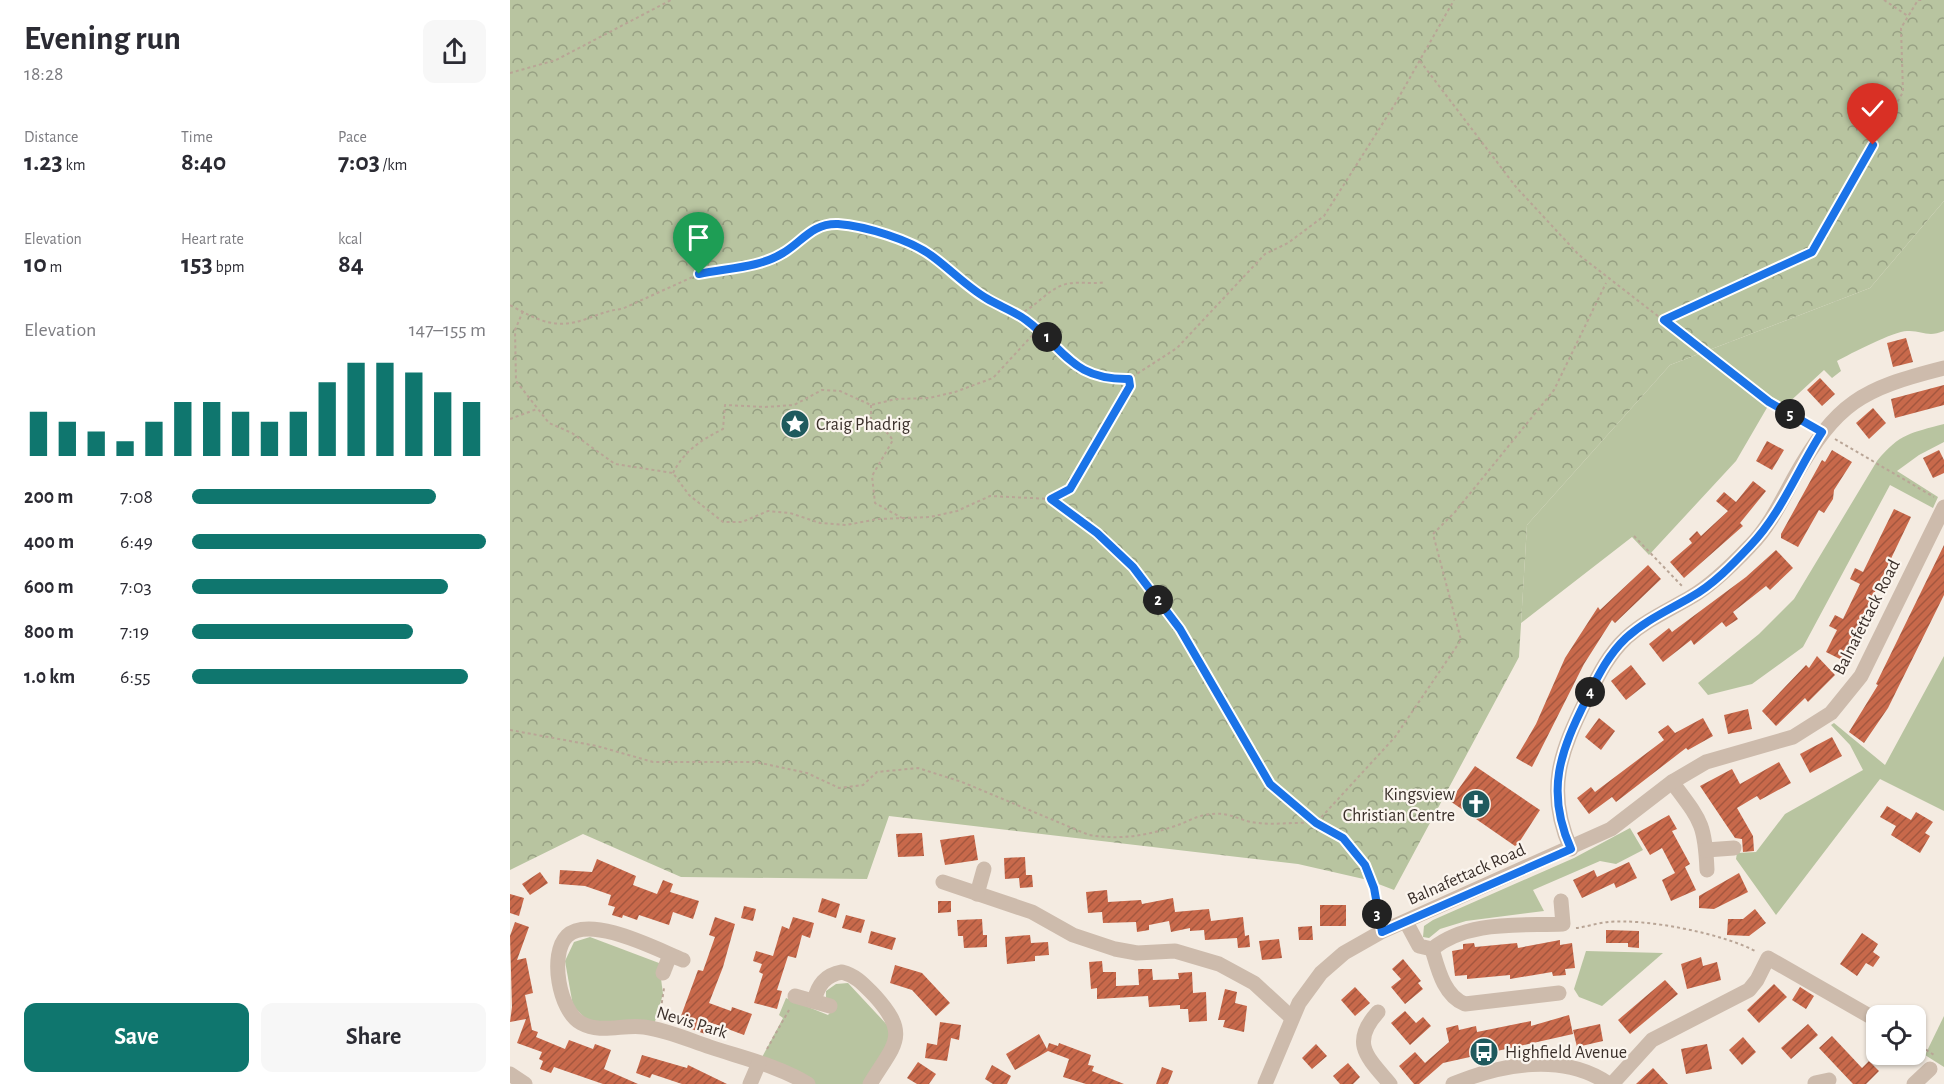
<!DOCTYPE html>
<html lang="en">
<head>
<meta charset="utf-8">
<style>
  body { margin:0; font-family:"Alegreya Sans",sans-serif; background:#f7f7f7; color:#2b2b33; height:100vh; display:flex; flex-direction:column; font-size:22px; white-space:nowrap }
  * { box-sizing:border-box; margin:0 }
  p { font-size:20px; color:#7c7c81 }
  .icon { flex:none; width:33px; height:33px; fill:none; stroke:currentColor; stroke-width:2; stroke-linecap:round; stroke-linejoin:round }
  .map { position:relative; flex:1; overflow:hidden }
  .drawer { display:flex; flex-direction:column; background:#fff; width:510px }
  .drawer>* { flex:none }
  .controls { position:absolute; left:1356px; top:1005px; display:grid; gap:12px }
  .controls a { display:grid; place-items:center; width:60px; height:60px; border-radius:12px; background:#fff; box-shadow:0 2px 4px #0004; font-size:30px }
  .pin { position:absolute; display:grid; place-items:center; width:51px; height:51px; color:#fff; margin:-62px -26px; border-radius:50% 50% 50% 0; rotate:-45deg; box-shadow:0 0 6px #0007 }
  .pin .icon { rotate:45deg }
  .km { position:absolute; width:30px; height:30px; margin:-15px; border-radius:50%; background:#222; color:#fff; font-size:16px; line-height:30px; text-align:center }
  .round { display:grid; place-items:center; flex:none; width:63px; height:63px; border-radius:12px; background:#f7f7f7 }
  .head { display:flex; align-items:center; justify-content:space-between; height:102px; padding:0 24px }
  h1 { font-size:33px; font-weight:700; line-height:45px }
  .figures { display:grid; grid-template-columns:repeat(3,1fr); gap:9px; height:102px; padding:6px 24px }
  .figures div { display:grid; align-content:center }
  .figures b { font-size:26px; font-weight:700 }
  .figures small { font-size:16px; font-weight:400 }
  .figures p { font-size:16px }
  .chart { height:168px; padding:12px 24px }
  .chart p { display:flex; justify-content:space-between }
  .chart svg { width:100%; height:108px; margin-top:6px; stroke:#0f766e; stroke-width:6 }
  .cta { display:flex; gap:12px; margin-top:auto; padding:12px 24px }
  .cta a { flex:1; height:69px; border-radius:12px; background:#0f766e; color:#fff; font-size:24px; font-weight:700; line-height:69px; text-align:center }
  .cta a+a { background:#f7f7f7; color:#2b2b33 }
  ul { padding:0 24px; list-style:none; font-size:20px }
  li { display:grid; grid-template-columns:96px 72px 1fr; align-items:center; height:45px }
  li i { height:15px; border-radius:8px; background:#0f766e }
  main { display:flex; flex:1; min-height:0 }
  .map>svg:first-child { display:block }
  .green { fill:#b8c4a0 }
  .forest { fill:url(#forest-crowns) }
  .building { fill:url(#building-hatch) }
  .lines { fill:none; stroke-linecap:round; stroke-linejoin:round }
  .path { stroke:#b9a596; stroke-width:2; stroke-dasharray:3 3; stroke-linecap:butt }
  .minor { stroke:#cdbbac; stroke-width:15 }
  .route-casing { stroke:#fff; stroke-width:12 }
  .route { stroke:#1a73e8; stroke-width:8 }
  .labels { text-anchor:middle; stroke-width:4.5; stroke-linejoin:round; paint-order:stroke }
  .poi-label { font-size:18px; fill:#3b302b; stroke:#fbf5ee; text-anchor:start }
  .street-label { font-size:18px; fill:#3b302b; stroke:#fbf5ee }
</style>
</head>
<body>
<main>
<section class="drawer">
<div class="head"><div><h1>Evening run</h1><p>18:28</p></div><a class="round"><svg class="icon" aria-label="share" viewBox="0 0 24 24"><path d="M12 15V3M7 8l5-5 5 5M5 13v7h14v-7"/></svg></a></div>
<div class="figures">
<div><p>Distance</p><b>1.23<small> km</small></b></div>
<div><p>Time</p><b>8:40</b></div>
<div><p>Pace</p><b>7:03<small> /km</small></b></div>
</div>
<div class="figures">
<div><p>Elevation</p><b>10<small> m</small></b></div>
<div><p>Heart rate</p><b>153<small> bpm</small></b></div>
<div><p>kcal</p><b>84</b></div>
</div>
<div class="chart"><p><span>Elevation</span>147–155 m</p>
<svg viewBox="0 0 160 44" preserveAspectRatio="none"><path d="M5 44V26M15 44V30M25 44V34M35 44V38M45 44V30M55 44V22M65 44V22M75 44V26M85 44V30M95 44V26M105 44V14M115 44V6M125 44V6M135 44V10M145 44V18M155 44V22"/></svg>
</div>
<ul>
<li><b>200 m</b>7:08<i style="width:83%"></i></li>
<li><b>400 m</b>6:49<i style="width:100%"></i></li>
<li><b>600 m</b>7:03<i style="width:87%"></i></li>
<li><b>800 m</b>7:19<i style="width:75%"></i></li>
<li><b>1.0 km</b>6:55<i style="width:94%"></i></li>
</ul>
<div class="cta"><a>Save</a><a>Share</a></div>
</section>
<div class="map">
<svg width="1434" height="1084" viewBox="0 0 1434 1084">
  <defs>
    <pattern id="forest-crowns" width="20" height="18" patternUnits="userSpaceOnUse" patternTransform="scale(1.5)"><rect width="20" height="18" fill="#b8c4a0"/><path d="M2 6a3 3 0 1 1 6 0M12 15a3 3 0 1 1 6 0" fill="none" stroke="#97a083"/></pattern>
    <pattern id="building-hatch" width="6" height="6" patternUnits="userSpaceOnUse" patternTransform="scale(1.5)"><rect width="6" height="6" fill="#c8694b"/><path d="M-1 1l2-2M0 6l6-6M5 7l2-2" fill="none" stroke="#a4573f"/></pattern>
  </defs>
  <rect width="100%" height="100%" fill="#f4ebe1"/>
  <g class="green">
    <path d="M1434,201v130c-17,7 -22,-1 -37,0 -13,0 -57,23 -70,30l4,10 -9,7 -8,-8 -40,37 32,17 -5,6 -43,-24 -32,55 -87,94 -17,-18 -111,86 6,-98 143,-160 200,-77z"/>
    <path d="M1434,424v18l-25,13 -22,16 41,26 -5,11 -43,-23 -87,162 -51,37 -44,11 -10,-12 61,-49 35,-35 83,-138c23,-28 34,-28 67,-37z"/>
    <path d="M1434,656v155l-64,-32 -104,136 -40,-56 1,-6 19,-1 29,-38 78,-44 -13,-25 -19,-20 3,-2 51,42z"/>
    <path d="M1120,828l13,22 -27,14 -16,-3 -67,29 11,21 -78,10 -26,8 -11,9 -6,-1 1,-11 9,-6 141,-62z"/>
    <path d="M80,937l69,26 4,31 -9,31 -64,-2 -17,-17 -8,-45 9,-19z"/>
    <path d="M1076,951l77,2 -61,53 -23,-9 -5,-8z"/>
    <path d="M338,983l42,45v12l-27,44h-49l-54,-23 23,-43 -4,-3 7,-17 42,17 7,-8 -9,-9v-7l10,-7z"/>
    <path d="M1434,1016v51l-19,-12z"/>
  </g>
  <path class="forest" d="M0,0h1434v201l-74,87 -200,77 -143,160 -8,132 -125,233 -26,-10 -70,-16 -409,-48 -22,63 -186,-2 -98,-43 -73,36z"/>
  <g class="building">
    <path d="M1396,338l7,24 -20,5 -6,-24z"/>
    <path d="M1310,378l15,16 -13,12 -15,-16z"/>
    <path d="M1434,385v20l-49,13 -4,-19z"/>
    <path d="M1363,408l13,15 -17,16 -13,-16z"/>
    <path d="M1257,441l17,9 -12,20 -16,-9z"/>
    <path d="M1322,450l20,12 -18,28 -1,9 -9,14 -5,-3 -21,37 -17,-9v-4l41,-74 3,2z"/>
    <path d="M1429,450l5,10v13l-11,5 -10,-20z"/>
    <path d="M1243,481l13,10 -26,32 3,3 -59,52 -14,-16 22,-19 -3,-4 8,-8 4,5 27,-25 -12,-10 8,-9 12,10z"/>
    <path d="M1384,509l17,8 -37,77 4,2 -34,65 -18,-9 11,-22 -8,-4 6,-11 8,4 17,-35 -10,-5 5,-11 8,4z"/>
    <path d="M1434,545v50l-56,113 -24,35 -15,-11 29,-47 -2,-1z"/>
    <path d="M1266,550l17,18 -23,22 -4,-4 -33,26 5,7 -12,8 -4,-5 -28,23 -3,-5 -28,22 -14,-18 20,-16 3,4 74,-55z"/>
    <path d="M1138,565l13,14 -46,44 -3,-3 -28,44 -52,103 -16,-9 20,-34 29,-66 33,-51 2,3z"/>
    <path d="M1307,656l18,19 -27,27 -3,-4 -29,28 -14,-15 44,-46 3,3z"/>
    <path d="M1121,665l15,19 -20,16 -15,-19z"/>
    <path d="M1238,709l4,20 -24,5 -4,-19z"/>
    <path d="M1089,718l16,13 -14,19 -16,-13z"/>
    <path d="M1193,718l10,18 -25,14 -2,-2 -70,54 -4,-5 -23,17 -12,-16 14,-11 4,5 69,-52 -6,-8 10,-7 7,8z"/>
    <path d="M1322,737l10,19 -32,17 -10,-19z"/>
    <path d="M1269,762l12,21 -31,17 -3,-4 -20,12 16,28 1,15 -11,1 -1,-13 -7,-1 -35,-52 32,-17 8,15z"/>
    <path d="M965,766l65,44 -22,34 -3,2 -65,-45z"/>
    <path d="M1377,806l24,14 5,-8 17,10 -8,11 5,3 -10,17 -29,-18 5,-9 -16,-9z"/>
    <path d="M1159,815l8,14 -5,2 18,33 -5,3 11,23 -25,11 -9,-21 13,-7 -13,-25 -12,7 -13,-22z"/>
    <path d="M412,833l2,23 -26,1 -2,-23z"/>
    <path d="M464,835l4,25 -33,5 -5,-25z"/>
    <path d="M515,857l1,18h6l1,12 -13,1 -1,-10 -14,1 -1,-21z"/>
    <path d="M87,859l39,17 -3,9 24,9 6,-14 10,4 -3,8 29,9 -6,18 -20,-7 -4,13 -30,-10 -2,5 -14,-5 -1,3 -10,-3 3,-8 -7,-2 3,-10 -26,-9 -26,-2 1,-14 32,2z"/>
    <path d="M1119,862l8,16 -21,10 -2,-5 -32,15 -9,-18 21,-10 3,7z"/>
    <path d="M30,872l8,11 -18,12 -8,-11z"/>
    <path d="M1229,873l9,19 -34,17 -15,-1v-12z"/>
    <path d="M597,890l1,12 33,-2 1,4 31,-6 2,14 34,-3 2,12 32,-4 2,19 4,-1 1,12 -12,1 -1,-10 -32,2 -1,-10 -14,1v-3l-19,4 -2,-11 -20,4v5l-12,2 -1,-10 -33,1 -1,-11 -14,1 -2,-21z"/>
    <path d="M0,894l14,4 -5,18 -9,-3z"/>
    <path d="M312,898l18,6 -4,14 -18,-6z"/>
    <path d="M428,901h13v11l-13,1z"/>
    <rect x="810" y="905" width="26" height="21"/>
    <path d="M234,906l12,3 -3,12 -12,-3z"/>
    <path d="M1245,909l11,14 -17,13 -22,-1 1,-16h15z"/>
    <path d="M336,915l19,5 -4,13 -19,-5z"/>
    <path d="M205,917l20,7 -12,43 -14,36 22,8 1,-4 20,7 -8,21 -35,-13 -4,12 -27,-10 20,-54 5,1 12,-34 -6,-2z"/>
    <path d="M283,917l21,6 -4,15 -8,-3 -6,23 -8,-2 -11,34 5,1 -5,18 -23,-6 9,-29 -4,-2 3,-8 -9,-3 3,-10 17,5 9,-30 7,3z"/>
    <path d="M472,919l1,16h4v12l-23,1 -1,-12h-5l-1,-16z"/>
    <path d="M5,922l14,5 -12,33 9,-2 7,35 -8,2 7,35 6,2 -2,5 29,12 4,-9 24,9 2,-5 16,6 -7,19 34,15h-35l-49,-17 -3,6 -11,-4 3,-8 -4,-2 3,-7 -25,-9 9,-24 -16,3 2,-15 -2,-71z"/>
    <path d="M802,926l1,14h-14l-1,-13z"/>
    <path d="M1096,930l33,1v17l-11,-1v-4h-22z"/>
    <path d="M361,931l25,7 -4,12 -24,-7z"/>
    <path d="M1352,933l16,11 -5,8 7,5 -7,10 -7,-4 -9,13 -17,-12z"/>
    <path d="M520,935l1,8 17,-1 1,13 -14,1v5l-28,3 -2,-27z"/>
    <path d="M769,939l3,19 -20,2 -3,-19z"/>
    <path d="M1050,940v5l12,-2 3,25 -10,1 1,6 -13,1 -1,-4 -42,7v-4l-43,4v-4l-12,1 -3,-25 11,-2v-5l11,-1 1,4 42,-4 1,5z"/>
    <path d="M1191,957l2,9 14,-4 4,18 -34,9 -6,-25z"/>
    <path d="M893,959l18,22 -3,2 5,6 -18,15 -14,-17 10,-8 -9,-10z"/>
    <path d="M592,961l1,11h13v14l23,-1 -1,-16h14l1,11 26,-1 -1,-6 14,-1 1,21 13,-1 1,29 -18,1 -1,-13h-8v-4l-31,2 -1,-11 -51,3v-11l-6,1 -2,-27z"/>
    <path d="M385,965l27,8 28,30 -14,13 -24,-26 -22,-7z"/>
    <path d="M1155,980l13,14 -48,40 -12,-14z"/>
    <path d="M1264,984l13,13 -28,26 -12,-13z"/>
    <path d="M845,987l15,16 -15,13 -14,-16z"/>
    <path d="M1290,987l14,9 -8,13 -14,-9z"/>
    <path d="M715,989l12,3 -2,11 12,3 -3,26 -21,-5 2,-7h-7z"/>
    <path d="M895,1011l11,12 7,-6 8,9 -21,19 -19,-22z"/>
    <path d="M1059,1015l4,19 -130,29 -24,21h-5l-15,-18 16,-14 10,11 24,-21 -3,-14 12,-3 1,5 17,-4 1,6 54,-11v5z"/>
    <path d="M430,1022l21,3 -2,15 -8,-2 -4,23 -22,-3 2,-15 10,2z"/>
    <path d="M1090,1024l3,17 -26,6 -4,-17z"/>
    <path d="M1298,1024l10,11 -27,24 -10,-11z"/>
    <path d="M529,1034l8,15 2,-6 9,3 1,-3 32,12 -3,10 6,1 -2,5 32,13h-38l-23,-7 6,-18 -21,-8 -33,19 -9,-16z"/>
    <path d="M1322,1036l30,32 7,-7 10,10 -13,13h-13l-34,-36z"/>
    <path d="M1233,1037l13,15 -14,13 -13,-15z"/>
    <path d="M806,1044l11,12 -15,13 -10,-11z"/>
    <path d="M1197,1044l5,25 -26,5 -5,-25z"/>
    <path d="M132,1055l45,13 1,-3 39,19h-45l-30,-10 -2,4 -14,-5z"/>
    <path d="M408,1062l18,12 -7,10h-12l-10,-6z"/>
    <path d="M838,1063l12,14 -7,7h-13l-7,-8z"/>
    <path d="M482,1065l19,11 -4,8h-14l-8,-5z"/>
    <path d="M652,1067l11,4 -5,13h-12z"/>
    <path d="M1143,1068l15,16h-32z"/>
  </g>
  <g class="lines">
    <g class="path">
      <path d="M1374,0l24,16"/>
      <path d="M910,61l96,126 63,68 190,147 43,24"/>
      <path d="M0,73l46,-13 115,-60"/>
      <path d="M0,305c27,15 45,25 76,14 12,-4 22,-9 36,-10l77,-35 73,-14 18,-11 24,-20 22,-5 32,6 47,16 16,9 54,43 42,22 59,54 43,5 48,-31 88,-94 23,-11 36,-27 71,-112 59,-104"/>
      <path d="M13,311l-8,19 1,51 33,42 23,10 43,31 58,9 16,22 34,27h19l26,-11 22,2 30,10 26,2 32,-6 52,-2 27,-6 33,-15 61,3 19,-10 60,-103 -1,-7"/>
      <path d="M509,314c17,-7 27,-23 44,-29 14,-5 28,0 42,-3"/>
      <path d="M1154,320l148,-68 91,-160 -2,-64 17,-28h5"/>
      <path d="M361,405v18l13,6 9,11 -21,36 3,27 27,15"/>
      <path d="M0,419l27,-10"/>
      <path d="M1325,439l99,58"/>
      <path d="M163,473c11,-22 28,-33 50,-44l2,-24 40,2 29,-2 28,-15 18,1 31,14 25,-6 33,-1 26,-6 38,-14 45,-49"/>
      <path d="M541,499l46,34 36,34 48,62 89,155 46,39 79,-86 66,-97 -28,-106 22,-22 99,-122 52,-107"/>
      <path d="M1124,536l48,50"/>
      <path d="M0,730l87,16 56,16h103l51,11 32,15 24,-3 14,-13 41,-4 44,14 127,53c31,5 57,1 86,-9 10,-3 19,-9 30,-11 26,-5 32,6 53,8 18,2 37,-1 55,0 7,1 14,6 20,10 38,20 36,49 45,85"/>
      <path d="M1066,928c10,-1 21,-5 32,-6 37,-4 117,12 149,30"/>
      <path d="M150,1015l4,-27"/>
      <path d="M1406,1043l18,12"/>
      <path d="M257,1049l22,-39"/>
    </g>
    <g class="minor">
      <path d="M1162,782c28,38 33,40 35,88"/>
      <path d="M1061,849c-26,-58 -11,-97 16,-151 11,-22 21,-43 39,-60 20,-18 43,-28 65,-41 21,-12 42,-33 59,-51 19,-19 31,-44 44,-68 43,-76 67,-89 150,-110"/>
      <path d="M1196,850l28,-2"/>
      <path d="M433,882l89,30 41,23 42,14 22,4 38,-2 44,13 35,19 38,35"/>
      <path d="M467,894l7,-25"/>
      <path d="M896,922l13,24 13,3c36,-29 87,-23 131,-25l-2,-23"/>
      <path d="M922,949c6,20 12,47 33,55l94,-11"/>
      <path d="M173,960c-25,-10 -93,-46 -116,-24 -18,18 -8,75 14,87 20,11 42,1 63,4 23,3 45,13 66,20 33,11 69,19 98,37"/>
      <path d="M153,973l7,-18"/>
      <path d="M285,996l35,10"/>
      <path d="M304,1001c4,-16 11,-26 28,-29 15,4 22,13 33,24 36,40 19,48 -5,88"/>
      <path d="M868,1012c-28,31 -11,45 12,72"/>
      <path d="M0,1074l15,10"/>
      <path d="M1305,1083l14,-3"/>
      <path d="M240,1084l9,-21"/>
      <path d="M755,1084l34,-81 22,-30 23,-20 37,-21 230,-103 61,-47 34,-20 87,-25 38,-24 30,-37 83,-169"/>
      <path d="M943,1084c48,-20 110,-32 156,0"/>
      <path d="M1102,1084l40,-44 97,-50 8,-10 11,-22 105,60"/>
      <path d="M1404,1084l16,-15"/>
    </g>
  </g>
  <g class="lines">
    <g class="route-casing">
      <path id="route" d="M189,274c28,-6 60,-6 84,-21 19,-11 29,-30 55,-29 27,2 73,16 94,32 18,13 35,31 54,42 13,8 28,13 40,22 40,30 46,60 103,59l1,7 -60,103 -19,10 46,34 36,34 47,62 90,155 46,39 27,15 22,27 9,23 8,44 189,-83c-26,-58 -11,-97 16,-151 11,-22 21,-43 39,-60 20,-18 43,-28 65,-41 22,-12 42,-33 59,-51 31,-32 48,-77 72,-114l-53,-30 -105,-82 148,-68 61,-107"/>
    </g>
    <use href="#route" class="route"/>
  </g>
  <defs>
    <g id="sight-disc" transform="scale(1.5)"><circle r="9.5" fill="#1f5a5e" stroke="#fbf5ee"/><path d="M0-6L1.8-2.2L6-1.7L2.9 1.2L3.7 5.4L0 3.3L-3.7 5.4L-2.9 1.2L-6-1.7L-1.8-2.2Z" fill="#fff"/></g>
    <g id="church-disc" transform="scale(1.5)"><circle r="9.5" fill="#1f5a5e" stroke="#fbf5ee"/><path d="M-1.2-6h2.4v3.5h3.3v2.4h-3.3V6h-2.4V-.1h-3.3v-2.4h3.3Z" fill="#fff"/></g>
    <g id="bus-disc" transform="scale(1.5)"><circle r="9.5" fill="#1f5a5e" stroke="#fbf5ee"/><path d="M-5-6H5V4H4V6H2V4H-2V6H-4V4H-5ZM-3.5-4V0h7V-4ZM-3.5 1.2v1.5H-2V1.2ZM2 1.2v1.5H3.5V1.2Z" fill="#fff"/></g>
  </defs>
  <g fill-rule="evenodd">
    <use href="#sight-disc" x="285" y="424"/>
    <use href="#church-disc" x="966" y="804"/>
    <use href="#bus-disc" x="974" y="1052"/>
  </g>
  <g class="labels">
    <g class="poi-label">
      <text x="306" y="430">Craig Phadrig</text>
      <text x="945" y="800" text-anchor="end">Kingsview<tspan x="945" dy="21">Christian Centre</tspan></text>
      <text x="995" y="1058">Highfield Avenue</text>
    </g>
    <g class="street-label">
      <text transform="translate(1356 617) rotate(-63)" y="6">Balnafettack Road</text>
      <text transform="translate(956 874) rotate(-24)" y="6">Balnafettack Road</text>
      <text transform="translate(182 1022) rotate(17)" y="6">Nevis Park</text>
    </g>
  </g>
</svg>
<div class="controls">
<a><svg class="icon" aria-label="locate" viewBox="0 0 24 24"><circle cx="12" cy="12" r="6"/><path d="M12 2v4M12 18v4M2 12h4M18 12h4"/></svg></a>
</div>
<div class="pin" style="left:189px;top:274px;background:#1e9e55"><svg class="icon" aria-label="arrive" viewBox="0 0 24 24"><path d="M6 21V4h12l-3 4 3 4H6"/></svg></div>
<div class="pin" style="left:1363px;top:145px;background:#d93025"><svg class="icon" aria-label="check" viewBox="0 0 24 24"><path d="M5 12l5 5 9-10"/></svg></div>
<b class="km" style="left:537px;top:337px">1</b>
<b class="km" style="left:648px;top:600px">2</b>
<b class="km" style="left:867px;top:914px">3</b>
<b class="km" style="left:1080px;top:692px">4</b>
<b class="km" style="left:1280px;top:414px">5</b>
</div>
</main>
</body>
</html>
